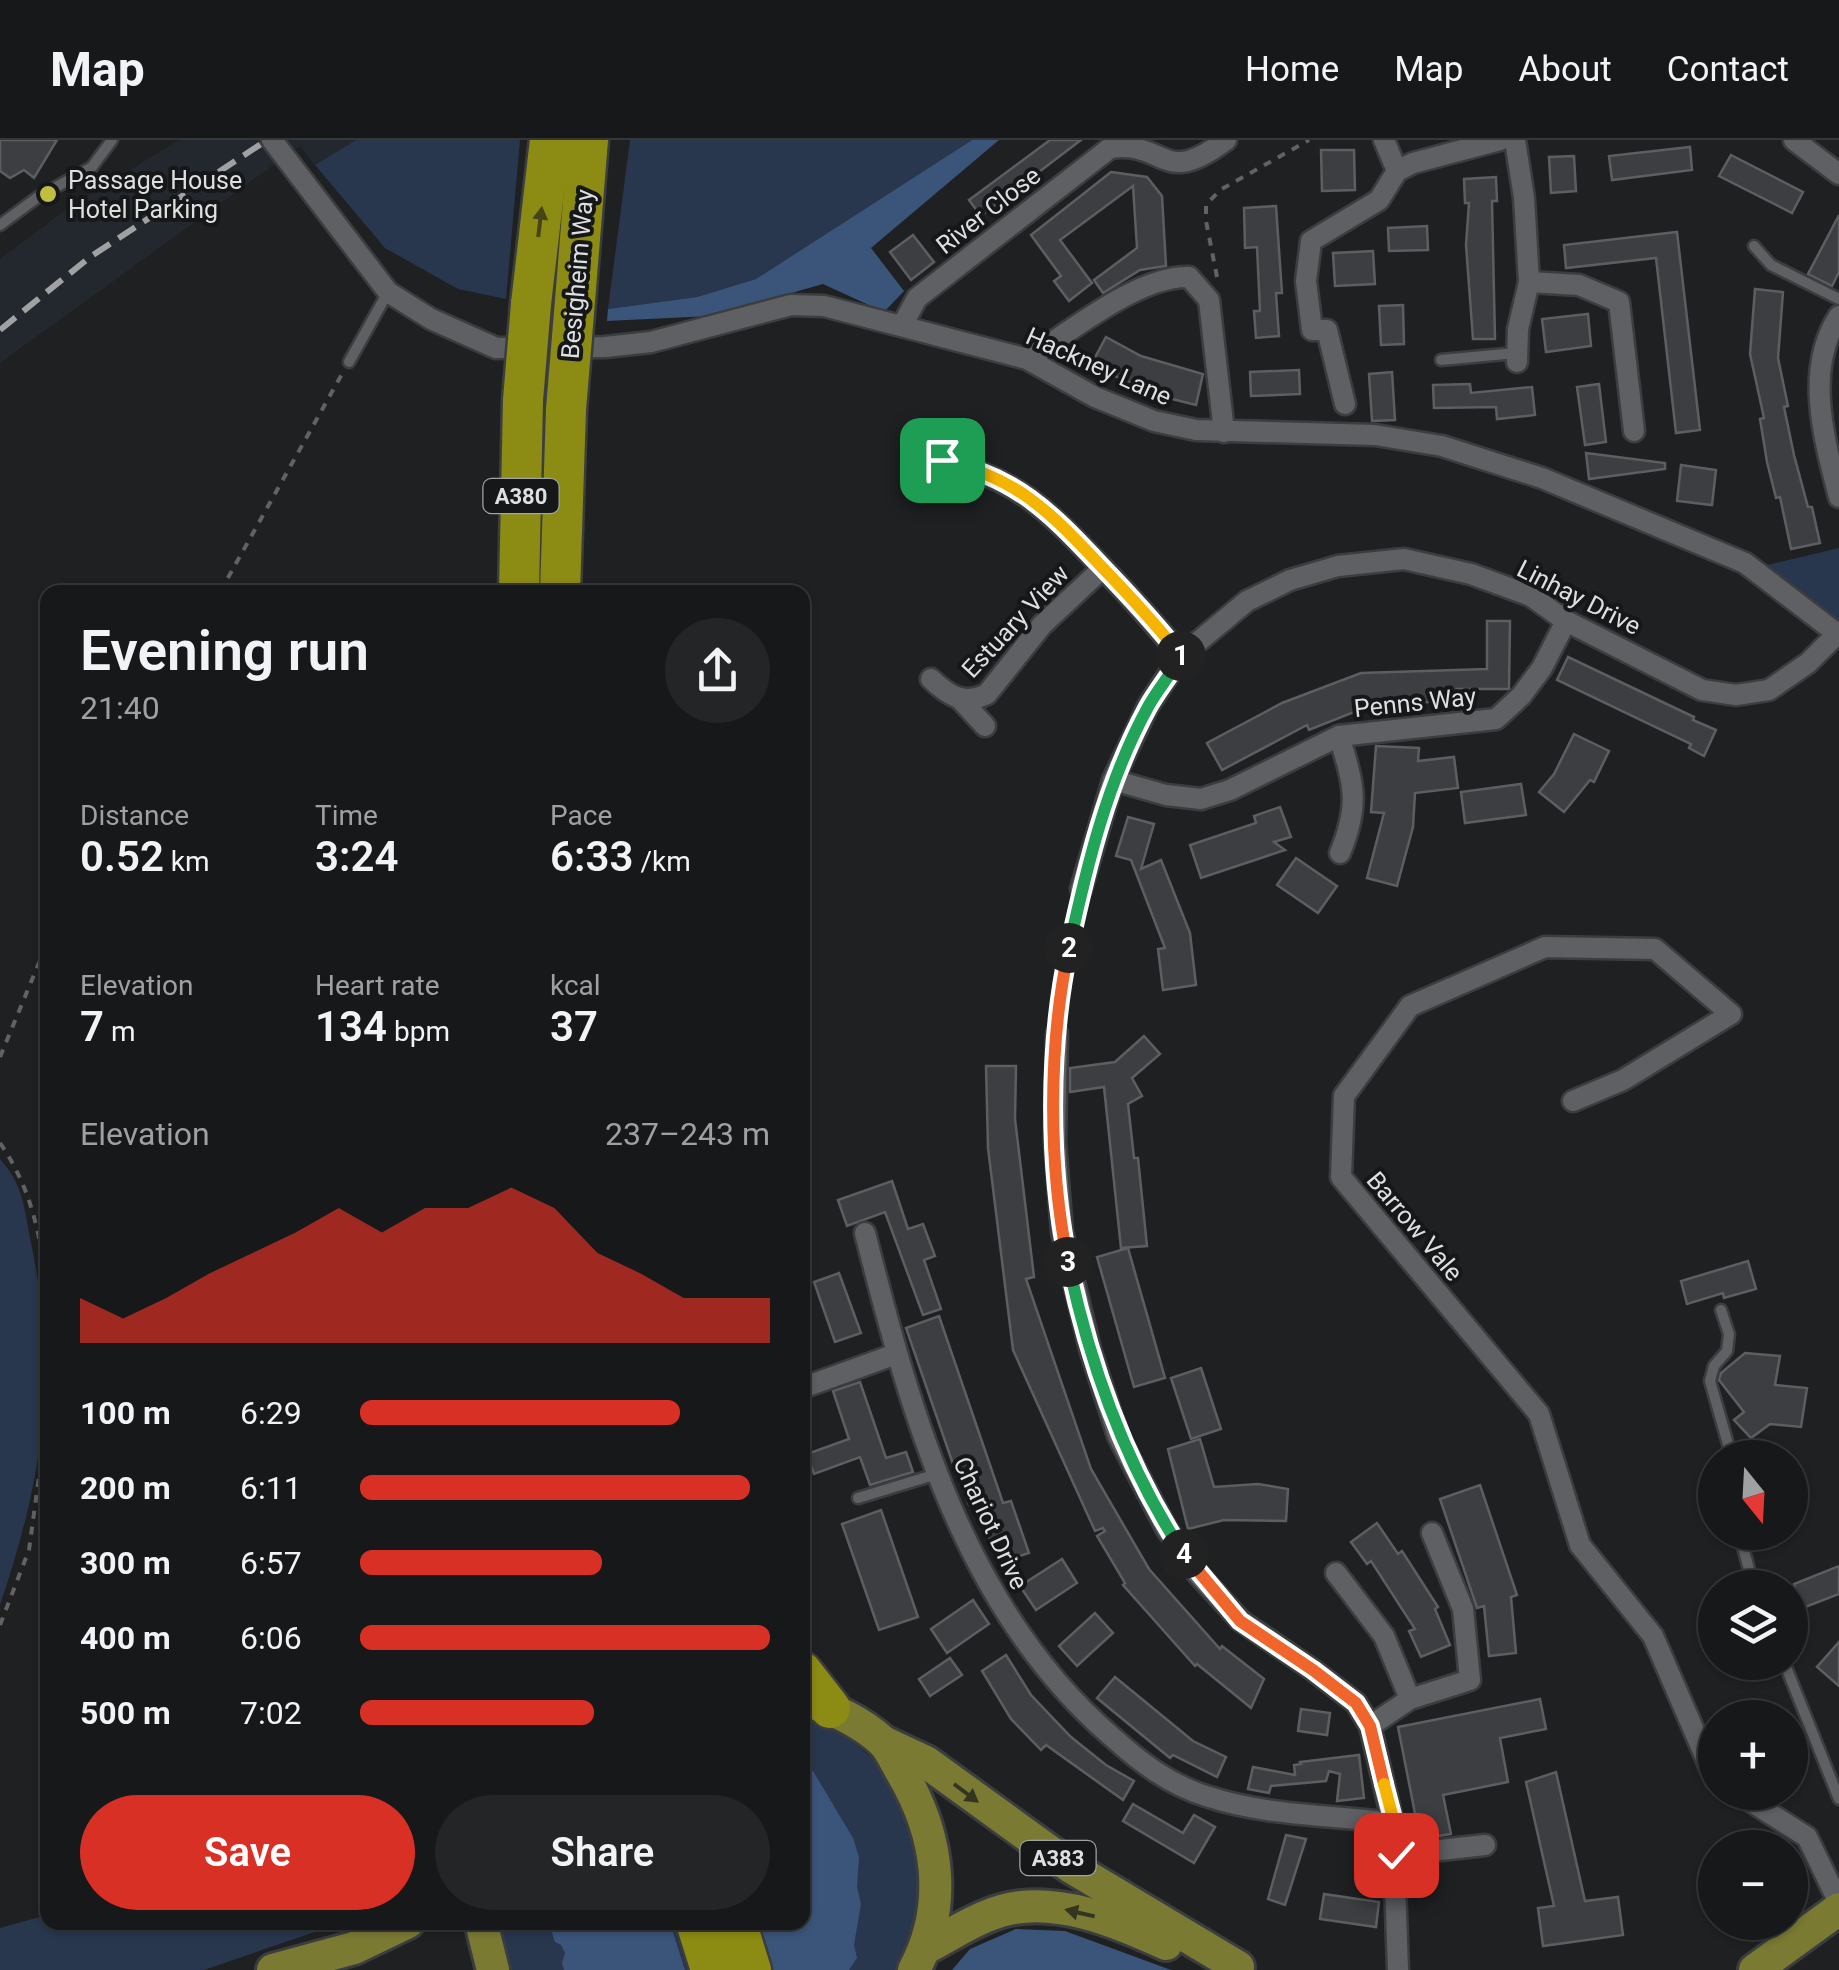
<!DOCTYPE html>
<html lang="en">
<head>
<meta charset="utf-8">
<style>
  body { margin:0; font-family:Roboto,sans-serif; background:#232527; color:#f1f3f6; height:100vh; display:flex; flex-direction:column; font-size:38px; white-space:nowrap }
  * { box-sizing:border-box; margin:0 }
  p { font-size:32px; color:#9ea0a2 }
  .icon { flex:none; width:55px; height:55px; fill:none; stroke:currentColor; stroke-width:2; stroke-linecap:round; stroke-linejoin:round }
  .map { position:relative; flex:1; overflow:hidden }
  .panel { position:absolute; left:40px; top:445px; width:770px; height:1345px; display:flex; flex-direction:column; background:#16181a; border-radius:20px; box-shadow:0 2px 8px #0004,0 0 0 2px #353739 }
  .panel>* { flex:none }
  .needle { width:65px; rotate:162deg }
  .buttons { position:absolute; left:1698px; top:1300px; display:grid; gap:20px }
  .buttons a { display:grid; place-items:center; width:110px; height:110px; border-radius:50%; background:#16181a; box-shadow:0 2px 8px #0004,0 0 0 2px #353739; font-size:50px }
  .pin { position:absolute; display:grid; place-items:center; width:85px; height:85px; color:#fff; margin:-42px; border-radius:20px; box-shadow:0 5px 15px #0006 }
  .km { position:absolute; width:50px; height:50px; margin:-25px; border-radius:50%; background:#222; color:#fff; font-size:28px; line-height:50px; text-align:center }
  .round { display:grid; place-items:center; flex:none; width:105px; height:105px; border-radius:52px; background:#232527 }
  .summary { display:flex; align-items:center; justify-content:space-between; height:170px; padding:0 40px }
  h1 { font-size:55px; font-weight:600; line-height:75px }
  .metrics { display:grid; grid-template-columns:repeat(3,1fr); gap:15px; height:170px; padding:10px 40px }
  .metrics div { display:grid; align-content:center }
  .metrics b { font-size:42px; font-weight:600 }
  .metrics small { font-size:28px; font-weight:400 }
  .metrics p { font-size:28px }
  .chart { height:280px; padding:20px 40px }
  .chart p { display:flex; justify-content:space-between }
  .chart svg { width:100%; height:180px; margin-top:10px; fill:#d93025; opacity:.7 }
  .primary-button { display:flex; gap:20px; margin-top:auto; padding:20px 40px }
  .primary-button a { flex:1; height:115px; border-radius:60px; background:#d93025; color:#fff; font-size:40px; font-weight:600; line-height:115px; text-align:center }
  .primary-button a+a { background:#232527; color:#f1f3f6 }
  ul { padding:0 40px; list-style:none; font-size:32px }
  li { display:grid; grid-template-columns:160px 120px 1fr; align-items:center; height:75px }
  li i { height:25px; border-radius:12px; background:#d93025 }
  header { display:flex; align-items:center; gap:60px; box-sizing:border-box; height:140px; padding:0 50px; background:#16181a; border-bottom:2px solid #353739 }
  header strong { font-size:48px }
  nav { display:flex; gap:55px; margin-inline-start:auto; font-size:35px }
  .map>svg:first-child { display:block }
  .built { fill:#23282f }
  .green { fill:#28374e }
  .forest { fill:#3b547a }
  .building { fill:#3c3e41; stroke:#5c5e61; stroke-width:2.5 }
  .lines { fill:none; stroke-linecap:round; stroke-linejoin:round }
  .lane-casing { stroke:#3b3d3f; stroke-width:15 }
  .street-casing { stroke:#3b3d3f; stroke-width:25 }
  .primary-casing { stroke:#3b3d3f; stroke-width:38 }
  .highway-casing { stroke:#3b3d3f; stroke-width:45 }
  .path { stroke:#606264; stroke-width:4; stroke-dasharray:8 8; stroke-linecap:butt }
  .lane { stroke:#5e6063; stroke-width:10 }
  .street { stroke:#5e6063; stroke-width:20 }
  .primary { stroke:#7a7a33; stroke-width:32 }
  .highway { stroke:#8c8b13; stroke-width:40 }
  .rail { stroke:#a0a1a3; stroke-width:6; stroke-dasharray:20 10; stroke-linecap:butt }
  .highway-bridge-casing { stroke:#3b3d3f; stroke-width:45; stroke-linecap:butt }
  .highway-bridge { stroke:#8c8b13; stroke-width:40 }
  .oneway { fill:#454517 }
  .oneway2 { fill:#333521 }
  .split-1-casing { stroke:#fff; stroke-width:20 }
  .split-2-casing { stroke:#fff; stroke-width:20 }
  .split-3-casing { stroke:#fff; stroke-width:20 }
  .split-4-casing { stroke:#fff; stroke-width:20 }
  .split-5-casing { stroke:#fff; stroke-width:20 }
  .split-6-casing { stroke:#fff; stroke-width:20 }
  .split-1 { stroke:#f5b400; stroke-width:12 }
  .split-2 { stroke:#22a559; stroke-width:12 }
  .split-3 { stroke:#f0652b; stroke-width:12 }
  .split-4 { stroke:#22a559; stroke-width:12 }
  .split-5 { stroke:#f0652b; stroke-width:12 }
  .split-6 { stroke:#f5b400; stroke-width:12 }
  .poi-dot { fill:#bfbe41; stroke:#151719; stroke-width:4 }
  .labels { text-anchor:middle; stroke-width:8; stroke-linejoin:round; paint-order:stroke }
  .shield { fill:#151719; stroke:#a2a3a4; stroke-width:2.5 }
  .shield-label { font-size:22px; font-weight:bold; fill:#dedfe0 }
  .poi-label { font-size:25px; fill:#dedfe0; stroke:#151719; text-anchor:start }
  .street-label { font-size:25px; fill:#dedfe0; stroke:#151719 }
</style>
</head>
<body>
<header>
<strong>Map</strong>
<nav><a>Home</a><a>Map</a><a>About</a><a>Contact</a></nav>
</header>
<div class="map">
<svg width="1839" height="1830" viewBox="0 0 1839 1830">
  <rect width="100%" height="100%" fill="#1e2022"/>
  <path class="built" d="M179,0h177l-41,25 -15,-19 -300,217v-104l71,-53z"/>
  <g class="green">
    <path d="M356,0h164l-14,159 -48,-10 -73,-41 -70,-83z"/>
    <path d="M630,0h342l-216,139 -59,18 -89,12z"/>
    <path d="M1839,408v76l-76,-58z"/>
    <path d="M0,1019c24,27 24,49 31,84 28,134 12,234 -31,362z"/>
    <path d="M803,1575c86,33 126,105 117,197 -2,19 -15,40 -22,58h-392l-12,-47 308,-1z"/>
    <path d="M47,1775l1,7 293,1 -137,47h-204v-42z"/>
  </g>
  <g class="forest">
    <path d="M972,0h27l-128,108 33,43 -20,21 -61,-28 -113,32 -103,5 1,-12 89,-12 59,-18z"/>
    <path d="M803,1606l5,3 -3,18 8,4 40,67 6,19 -2,30 4,17 -7,41 3,13 -8,12h-78l-15,-47 46,-1z"/>
    <path d="M549,1783h121l15,47h-121l-2,-7 3,-10 -4,-8 -6,-3z"/>
    <path d="M1016,1789l49,2 106,39h-219l18,-21z"/>
  </g>
  <g class="building">
    <path d="M0,0h57l-23,38 -10,-8 -14,8 -10,-7z"/>
    <path d="M1050,0h31l-100,76 -12,-16z"/>
    <path d="M1690,7l2,23 -80,10 -3,-24z"/>
    <path d="M1321,10h33l1,40 -33,1z"/>
    <path d="M1731,15l72,37 -11,21 -73,-37z"/>
    <path d="M1574,16l2,35 -25,2 -2,-36z"/>
    <path d="M1111,32l36,5 15,19 4,70 -26,4 -37,23 -9,-13 43,-32 -4,-62 -73,54 32,43 -23,18 -15,-20 7,-5 -30,-41z"/>
    <path d="M1496,37l1,24h-5l3,138h-22l-7,-94 3,-42h-4l-1,-24z"/>
    <path d="M1276,66l6,87h-6l3,43 -23,2 -2,-27h6l-3,-64 -12,1 -1,-40z"/>
    <path d="M1839,75v57l-7,14 -24,-12z"/>
    <path d="M1427,86l1,24 -39,1 -1,-23z"/>
    <path d="M1677,92l23,198 -24,3 -20,-175 -90,10 -2,-23z"/>
    <path d="M913,95l21,27 -23,18 -21,-28z"/>
    <path d="M1373,111l2,33 -40,2 -2,-33z"/>
    <path d="M1755,149l28,3 -5,66 10,48 -4,1 10,48 14,52h4l8,36 -29,6 -11,-52 -4,1 -9,-36 -7,-43 4,-1 -14,-64z"/>
    <path d="M1403,165l1,39 -23,1 -2,-39z"/>
    <path d="M1588,174l3,32 -45,6 -4,-33z"/>
    <path d="M1106,197l35,19 62,18 -7,31 -40,-10 -65,-30z"/>
    <path d="M1299,230l1,24 -49,2 -1,-24z"/>
    <path d="M1392,232l3,48 -23,1 -3,-47z"/>
    <path d="M1470,244l1,9 61,-6 3,28 -38,4 -1,-12 -62,1 -1,-23z"/>
    <path d="M1599,244l7,58 -21,3 -8,-58z"/>
    <path d="M1586,313l79,10v6l-76,10z"/>
    <path d="M1681,325l35,5 -4,35 -35,-4z"/>
    <path d="M1487,481h23l-1,68h-52v12l-83,3 -65,26 -2,-5 -85,45 -15,-27 75,-40 79,-30 126,-4z"/>
    <path d="M1568,517l126,60 -1,3 23,10 -12,26 -15,-8 2,-4 -134,-64z"/>
    <path d="M1574,594l35,17 -15,31 -4,-2 -26,32 -25,-20 15,-18z"/>
    <path d="M1376,606l43,2 -1,13 36,-4 4,31 -43,5 -2,34 -16,59 -30,-8 17,-65 -13,-1z"/>
    <path d="M1521,644l5,31 -61,8 -4,-31z"/>
    <path d="M1280,667l11,30 -17,5 11,8 -84,28 -11,-33 66,-22 -2,-7z"/>
    <path d="M1128,677l26,7 -13,45 20,-9 29,73 6,52 -33,5 -5,-41 7,-1 -34,-88 -15,-4z"/>
    <path d="M1296,718l41,28 -19,27 -41,-28z"/>
    <path d="M1144,896l16,18 -28,24 10,18 -14,8 6,54h4l9,88 -26,2 -17,-161 -34,5v-24l45,-6z"/>
    <path d="M986,926h30l-1,53 19,158 -8,2 65,190 58,100 71,80 2,-3 42,33 -13,29 -54,-44 -2,2 -72,-81 2,-2 -28,-47 8,-5 -2,-3 -8,3 -82,-181 -25,-202z"/>
    <path d="M892,1041l16,48 15,-5 12,32 -11,4 17,49 -18,6 -38,-103 -38,14 -9,-26z"/>
    <path d="M1128,1108l37,130 -31,9 -37,-130z"/>
    <path d="M1748,1121l8,28 -32,9 -1,-5 -36,11 -6,-23z"/>
    <path d="M839,1133l22,60 -26,9 -21,-60z"/>
    <path d="M939,1176l64,187 8,-2 18,52 -31,10 -21,-61 -8,3 -16,-41 -47,-136z"/>
    <path d="M1745,1213l35,3 -5,29 32,3 -6,39 -31,-3 -19,14 -17,-18 10,-8 -25,-32 2,-7z"/>
    <path d="M1201,1228l20,61 -30,10 -20,-61z"/>
    <path d="M860,1242l26,76 20,-6 7,20 -43,13 -10,-28 -46,17 -7,-20 42,-15 -16,-48z"/>
    <path d="M1200,1299l14,48 44,-3 30,5 -2,32 -62,-1 -36,9 -20,-80z"/>
    <path d="M1480,1345l37,110 -6,2 5,56 -27,3 -5,-50 -7,2 -37,-109z"/>
    <path d="M881,1370l37,107 -39,13 -37,-106z"/>
    <path d="M1377,1383l21,31 4,-3 36,56 -3,2 15,36 -29,12 -12,-26 6,-2 -44,-68 -4,3 -16,-22z"/>
    <path d="M1062,1419l15,24 -41,27 -16,-24z"/>
    <path d="M1839,1426v28l-39,15 -6,-25z"/>
    <path d="M973,1460l16,24 -42,29 -16,-24z"/>
    <path d="M1095,1473l18,20 -36,33 -18,-20z"/>
    <path d="M1839,1502v44l-22,-19z"/>
    <path d="M1006,1515l25,40 40,42 35,28 28,16 -11,19 -77,-55 -5,5 -30,-31 -29,-48z"/>
    <path d="M950,1518l12,17 -32,21 -11,-17z"/>
    <path d="M1115,1537l78,64 33,16 -9,20 -44,-22 -3,3 -73,-60z"/>
    <path d="M1540,1559l6,30 -46,9 8,44 -65,13 8,39 -31,5 -22,-112z"/>
    <path d="M1301,1569l29,4 -3,22 -29,-4z"/>
    <path d="M1359,1615l5,43 -27,3 3,-27 -11,-3 -3,10 -55,5 -2,7 -21,-4 5,-22 42,8 -1,-10 7,-1 -1,-2z"/>
    <path d="M1556,1632l29,129 33,-4 5,38 -80,11 -5,-38 16,-2 -28,-124z"/>
    <path d="M1133,1664l50,29 11,-18 21,12 -21,36 -71,-42z"/>
    <path d="M1286,1695l20,4 -21,66 -17,-6z"/>
    <path d="M1324,1754l55,8 -3,25 -56,-8z"/>
  </g>
  <g class="lines">
    <g class="lane-casing">
      <g id="lane">
        <path d="M0,85l38,-28 54,-30 20,-27"/>
        <path d="M1754,106l17,19 68,34"/>
        <path d="M1441,220l75,-7"/>
        <path d="M349,222l39,-70"/>
        <path d="M1721,1170l8,24 -2,17 -13,15 -4,15 22,77"/>
        <path d="M858,1358l79,-24"/>
        <path d="M1739,1392l15,56"/>
        <path d="M1784,1522l55,137"/>
      </g>
    </g>
    <g class="street-casing">
      <g id="street">
        <path d="M272,0l116,152 43,27 65,29 109,-1 46,-5 140,-37 33,1 203,53 68,38 59,24 42,9 179,5 67,11 100,32 203,85 94,72"/>
        <path d="M1384,0l13,31"/>
        <path d="M1515,0l9,58 5,84"/>
        <path d="M1794,0l45,34"/>
        <path d="M1397,31l16,-8 87,-23"/>
        <path d="M1839,176c-35,53 -15,123 0,181"/>
        <path d="M902,186l15,-28 193,-150c57,-8 51,41 116,-8"/>
        <path d="M1027,219c43,-27 112,-84 162,-82l20,23 15,132"/>
        <path d="M1517,222l1,-33 11,-47 50,3 40,17 15,129"/>
        <path d="M1345,264l-18,-74h-15l-6,-49 5,-40 68,-41 18,-29"/>
        <path d="M941,320c77,19 106,50 158,104 29,30 56,60 82,92"/>
        <path d="M931,539c17,16 32,27 56,15l55,-69 61,-57"/>
        <path d="M960,559l25,27"/>
        <path d="M1339,596c15,49 21,68 1,117"/>
        <path d="M1113,640l53,15 35,4 29,-9 109,-54 157,-17 25,-23 21,-28 24,-47"/>
        <path d="M1081,749l32,-109 35,-74 33,-50 66,-55 43,-21 48,-14 66,-7 67,15 60,22 35,25 136,69 34,5 33,-5 39,-27 30,-30"/>
        <path d="M1057,894l-2,108 7,90 28,117 28,87 48,92 30,44 45,49 72,49 43,33 14,23 23,97 5,147"/>
        <path d="M1573,961l50,-21 108,-66 -76,-65 -110,-2 -135,59 -66,90 -3,81 198,237 41,131 73,91 62,143"/>
        <path d="M865,1093c46,181 99,376 246,503 29,26 57,48 95,60 60,20 125,19 187,27"/>
        <path d="M802,1248l94,-34"/>
        <path d="M1336,1433l48,63 26,63"/>
        <path d="M1370,1586l40,-27 60,-19 -7,-71 -31,-76"/>
        <path d="M1736,1652l71,45 32,66"/>
        <path d="M1396,1715l89,-10"/>
      </g>
    </g>
    <g class="primary-casing">
      <g id="primary">
        <path d="M808,1562c25,6 54,21 74,39 8,8 14,22 20,32 36,61 47,132 12,197"/>
        <path d="M883,1602l43,20 145,105 167,100"/>
        <path d="M481,1782l12,48"/>
        <path d="M924,1809c25,-13 50,-30 77,-38 54,-16 117,11 165,33"/>
        <path d="M273,1830l81,-22 54,-26"/>
        <path d="M1755,1830l84,-61"/>
      </g>
    </g>
    <g class="highway-casing">
      <g id="highway">
        <path d="M531,164l19,-164"/>
        <path d="M574,173l14,-173"/>
        <path d="M519,452l4,-192"/>
        <path d="M560,452l6,-183"/>
        <path d="M802,1532l28,36"/>
        <path d="M696,1782l15,48"/>
        <path d="M736,1782l15,48"/>
      </g>
    </g>
    <g class="path">
      <path d="M1217,137l-11,-56v-16l14,-15 89,-50"/>
      <path d="M220,452l122,-218"/>
      <path d="M1059,875l4,-38 15,-71"/>
      <path d="M0,917l48,-116"/>
      <path d="M0,1003c34,49 42,100 48,159"/>
      <path d="M0,1485l29,-75 19,-139"/>
    </g>
    <use href="#lane" class="lane"/>
    <use href="#street" class="street"/>
    <use href="#primary" class="primary"/>
    <use href="#highway" class="highway"/>
    <path class="rail" d="M0,190l90,-73 177,-117"/>
    <g class="highway-bridge-casing">
      <g id="highway-bridge">
        <path d="M523,260l8,-96"/>
        <path d="M566,269l8,-96"/>
      </g>
    </g>
    <use href="#highway-bridge" class="highway-bridge"/>
  </g>
  <defs><path id="oneway-solid" d="M-6-.8H1V-3.2L6.5 0L1 3.2V.8H-6Z" transform="scale(2.5)"/></defs>
  <use class="oneway" href="#oneway-solid" transform="translate(540 82) rotate(-83)"/>
  <g class="oneway2">
    <use href="#oneway-solid" transform="translate(966 1653) rotate(37)"/>
    <use href="#oneway-solid" transform="translate(1080 1773) rotate(-167)"/>
  </g>
  <g class="lines">
    <g class="split-1-casing">
      <path id="split-1" d="M942,320c75,18 106,50 157,104 29,30 56,59 82,92"/>
    </g>
    <g class="split-2-casing">
      <path id="split-2" d="M1069,808c18,-83 38,-166 79,-241 10,-18 24,-34 33,-51"/>
    </g>
    <g class="split-3-casing">
      <path id="split-3" d="M1068,1122c-20,-98 -20,-217 1,-314"/>
    </g>
    <g class="split-4-casing">
      <path id="split-4" d="M1068,1122c22,104 57,203 116,292"/>
    </g>
    <g class="split-5-casing">
      <path id="split-5" d="M1184,1414l56,67 73,49 43,33 14,23 14,58"/>
    </g>
    <g class="split-6-casing">
      <path id="split-6" d="M1384,1644l10,38 2,33"/>
    </g>
    <use href="#split-1" class="split-1"/>
    <use href="#split-2" class="split-2"/>
    <use href="#split-3" class="split-3"/>
    <use href="#split-4" class="split-4"/>
    <use href="#split-5" class="split-5"/>
    <use href="#split-6" class="split-6"/>
  </g>
  <circle class="poi-dot" cx="48" cy="54" r="10"/>
  <g class="labels">
    <g class="shield">
      <rect x="483.5" y="339" width="75" height="34" rx="8"/>
      <rect x="1020.5" y="1701" width="75" height="34" rx="8"/>
    </g>
    <g class="shield-label">
      <text x="521" y="364">A380</text>
      <text x="1058" y="1726">A383</text>
    </g>
    <g class="poi-label">
      <text x="68" y="49">Passage House<tspan x="68" dy="29">Hotel Parking</tspan></text>
    </g>
    <g class="street-label">
      <text transform="translate(988 70) rotate(-38)" y="9">River Close</text>
      <text transform="translate(577 134) rotate(-85)" y="9">Besigheim Way</text>
      <text transform="translate(1099 226) rotate(24)" y="9">Hackney Lane</text>
      <text transform="translate(1579 457) rotate(27)" y="9">Linhay Drive</text>
      <text transform="translate(1015 481) rotate(-47)" y="9">Estuary View</text>
      <text transform="translate(1415 562) rotate(-6)" y="9">Penns Way</text>
      <text transform="translate(1415 1086) rotate(50)" y="9">Barrow Vale</text>
      <text transform="translate(991 1383) rotate(65)" y="9">Chariot Drive</text>
    </g>
  </g>
</svg>
<div class="buttons">
<a><svg class="needle" viewBox="-14 -14 28 28"><path d="M0-13l5 13h-10z" fill="#e53935"/><path d="M0 13l5-13h-10z" fill="#9ea0a2"/></svg></a>
<a><svg class="icon" aria-label="layers" viewBox="0 0 24 24"><path d="M12 4l9 5-9 5-9-5zM3 14l9 5 9-5"/></svg></a>
<a>+</a>
<a>−</a>
</div>
<div class="pin" style="left:942px;top:320px;background:#1e9e55"><svg class="icon" aria-label="arrive" viewBox="0 0 24 24"><path d="M6 21V4h12l-3 4 3 4H6"/></svg></div>
<div class="pin" style="left:1396px;top:1715px;background:#d93025"><svg class="icon" aria-label="check" viewBox="0 0 24 24"><path d="M5 12l5 5 9-10"/></svg></div>
<b class="km" style="left:1181px;top:516px">1</b>
<b class="km" style="left:1069px;top:808px">2</b>
<b class="km" style="left:1068px;top:1122px">3</b>
<b class="km" style="left:1184px;top:1414px">4</b>
<section class="panel">
<div class="summary"><div><h1>Evening run</h1><p>21:40</p></div><a class="round"><svg class="icon" aria-label="share" viewBox="0 0 24 24"><path d="M12 15V3M7 8l5-5 5 5M5 13v7h14v-7"/></svg></a></div>
<div class="metrics">
<div><p>Distance</p><b>0.52<small> km</small></b></div>
<div><p>Time</p><b>3:24</b></div>
<div><p>Pace</p><b>6:33<small> /km</small></b></div>
</div>
<div class="metrics">
<div><p>Elevation</p><b>7<small> m</small></b></div>
<div><p>Heart rate</p><b>134<small> bpm</small></b></div>
<div><p>kcal</p><b>37</b></div>
</div>
<div class="chart"><p><span>Elevation</span>237–243 m</p>
<svg viewBox="0 0 160 44" preserveAspectRatio="none"><path d="M0 44V33L10 38L20 33L30 27L40 22L50 17L60 11L70 17L80 11L90 11L100 6L110 11L120 22L130 27L140 33L150 33L160 33V44z"/></svg>
</div>
<ul>
<li><b>100 m</b>6:29<i style="width:78%"></i></li>
<li><b>200 m</b>6:11<i style="width:95%"></i></li>
<li><b>300 m</b>6:57<i style="width:59%"></i></li>
<li><b>400 m</b>6:06<i style="width:100%"></i></li>
<li><b>500 m</b>7:02<i style="width:57%"></i></li>
</ul>
<div class="primary-button"><a>Save</a><a>Share</a></div>
</section>
</div>
</body>
</html>
